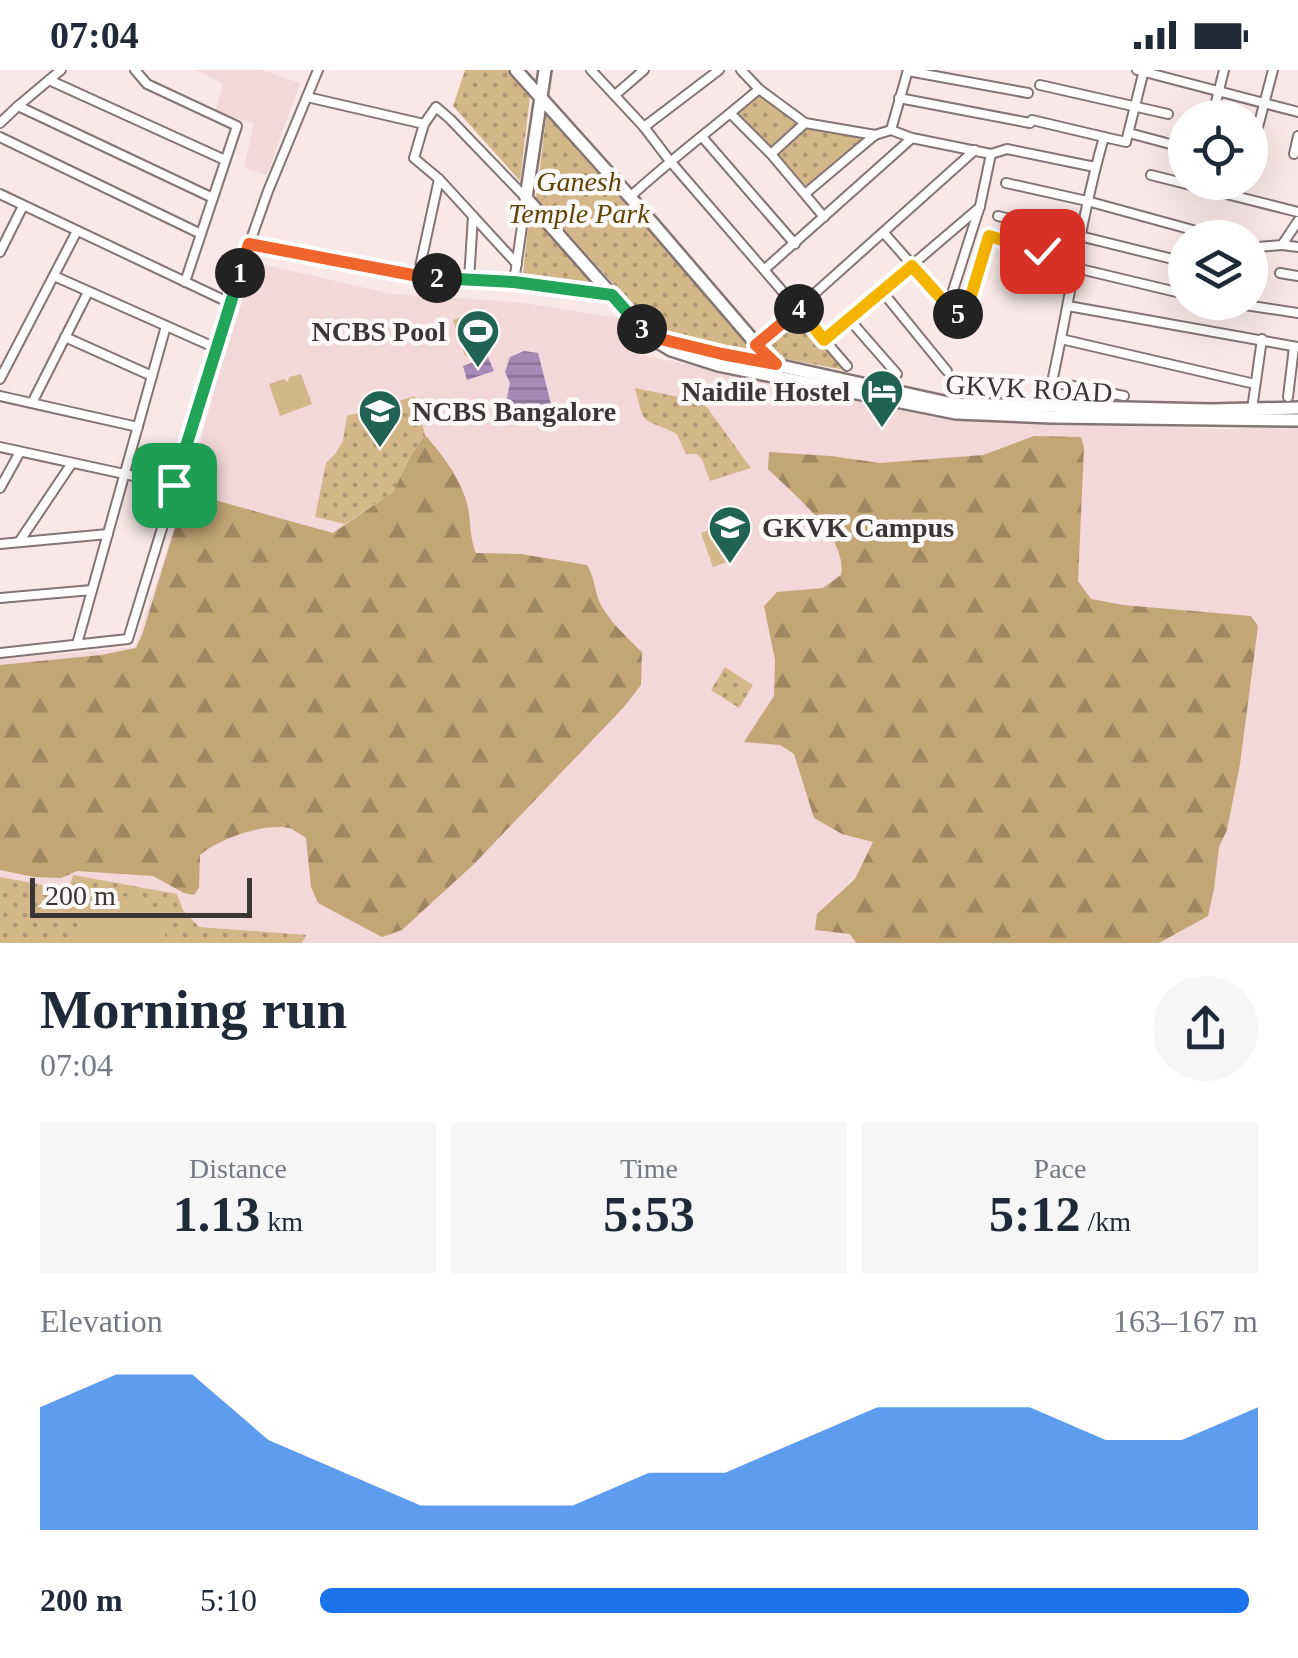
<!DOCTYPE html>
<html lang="en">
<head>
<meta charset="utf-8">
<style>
  body { margin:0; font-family:Georgia,serif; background:#f6f6f7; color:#1f2937; height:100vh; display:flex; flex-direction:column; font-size:38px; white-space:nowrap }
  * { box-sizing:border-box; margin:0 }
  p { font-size:32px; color:#747a83 }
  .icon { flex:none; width:55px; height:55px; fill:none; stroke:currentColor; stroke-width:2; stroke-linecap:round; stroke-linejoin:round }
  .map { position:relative; height:873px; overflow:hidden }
  .details { display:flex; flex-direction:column; background:#fff; flex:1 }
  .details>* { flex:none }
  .fabs { position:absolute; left:1168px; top:30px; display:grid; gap:20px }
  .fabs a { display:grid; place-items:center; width:100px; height:100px; border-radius:50%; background:#fff; box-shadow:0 10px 40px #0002; font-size:50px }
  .scale { position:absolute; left:30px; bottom:25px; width:222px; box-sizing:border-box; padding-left:10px; border:5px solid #3c3535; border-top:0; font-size:28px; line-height:35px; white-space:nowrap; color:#3c3535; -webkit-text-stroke:8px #fdf9f9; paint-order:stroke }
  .pin { position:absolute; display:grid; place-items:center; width:85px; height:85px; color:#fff; margin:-42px; border-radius:20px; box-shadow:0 5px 15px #0006 }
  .km { position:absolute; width:50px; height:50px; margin:-25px; border-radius:50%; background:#222; color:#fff; font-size:28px; line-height:50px; text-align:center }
  .round { display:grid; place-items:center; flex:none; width:105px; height:105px; border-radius:52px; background:#f6f6f7 }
  .summary { display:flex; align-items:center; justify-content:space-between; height:170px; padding:0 40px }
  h1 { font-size:55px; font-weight:600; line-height:75px }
  .stats { display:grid; grid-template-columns:repeat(3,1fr); gap:15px; height:170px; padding:10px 40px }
  .stats div { display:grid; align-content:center; border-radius:0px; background:#f6f6f7; text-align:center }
  .stats b { font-size:50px; font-weight:600 }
  .stats small { font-size:28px; font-weight:400 }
  .stats p { font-size:28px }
  .chart { height:280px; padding:20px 40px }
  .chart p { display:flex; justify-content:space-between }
  .chart svg { width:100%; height:180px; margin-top:10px; fill:#1a73e8; opacity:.7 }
  ul { padding:0 40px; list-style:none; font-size:32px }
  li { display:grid; grid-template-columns:160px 120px 1fr; align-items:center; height:75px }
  li i { height:25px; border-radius:12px; background:#1a73e8 }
  .status { display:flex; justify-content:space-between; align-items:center; height:70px; padding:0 50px; background:#fff; direction:ltr }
  .status svg { height:28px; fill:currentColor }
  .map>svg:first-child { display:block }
  .built { fill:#f3d8d9 }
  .grass { fill:url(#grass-dots) }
  .forest { fill:url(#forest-firs) }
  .garden { fill:#d4b789 }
  .water { fill:url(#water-rules) }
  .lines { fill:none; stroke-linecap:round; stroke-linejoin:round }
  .street-casing { stroke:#847474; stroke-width:12 }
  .secondary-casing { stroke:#847474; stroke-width:16 }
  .street { stroke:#fff; stroke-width:8 }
  .secondary { stroke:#fff; stroke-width:11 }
  .split-1-casing { stroke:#fff; stroke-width:20 }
  .split-2-casing { stroke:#fff; stroke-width:20 }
  .split-3-casing { stroke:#fff; stroke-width:20 }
  .split-4-casing { stroke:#fff; stroke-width:20 }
  .split-5-casing { stroke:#fff; stroke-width:20 }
  .split-6-casing { stroke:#fff; stroke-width:20 }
  .split-1 { stroke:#22a559; stroke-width:12 }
  .split-2 { stroke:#f0652b; stroke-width:12 }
  .split-3 { stroke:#22a559; stroke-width:12 }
  .split-4 { stroke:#f0652b; stroke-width:12 }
  .split-5 { stroke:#f5b400; stroke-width:12 }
  .split-6 { stroke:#f5b400; stroke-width:12 }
  .labels { text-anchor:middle; stroke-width:9; stroke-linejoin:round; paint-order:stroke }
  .park-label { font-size:28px; font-style:italic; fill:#614305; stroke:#fdf9f9 }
  .poi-label { font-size:28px; font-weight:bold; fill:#3c3535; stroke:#fdf9f9; text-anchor:end }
  .street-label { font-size:28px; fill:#3c3535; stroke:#fdf9f9 }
</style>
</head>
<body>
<div class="status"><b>07:04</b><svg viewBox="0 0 49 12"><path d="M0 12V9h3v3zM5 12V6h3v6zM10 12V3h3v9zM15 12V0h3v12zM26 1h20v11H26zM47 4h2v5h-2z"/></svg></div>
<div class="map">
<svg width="1298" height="873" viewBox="0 0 1298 873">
  <defs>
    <pattern id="grass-dots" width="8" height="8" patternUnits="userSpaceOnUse" patternTransform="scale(2.5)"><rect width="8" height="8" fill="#d4b789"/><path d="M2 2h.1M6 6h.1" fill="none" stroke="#ad9671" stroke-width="1.8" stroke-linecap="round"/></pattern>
    <pattern id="forest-firs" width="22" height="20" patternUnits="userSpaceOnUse" patternTransform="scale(2.5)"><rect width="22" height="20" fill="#c3a576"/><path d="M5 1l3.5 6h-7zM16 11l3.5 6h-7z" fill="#a08762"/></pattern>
    <pattern id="water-rules" width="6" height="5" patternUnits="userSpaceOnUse" patternTransform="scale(2.5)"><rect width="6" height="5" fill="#a689b6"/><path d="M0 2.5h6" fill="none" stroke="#887195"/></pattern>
  </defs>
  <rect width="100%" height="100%" fill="#fae8e8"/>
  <g class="built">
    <path d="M196,0h66l38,13 -33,92 -23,-7 10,-45 -39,-11 8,-28z"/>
    <path d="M249,191l143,33 125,8 108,17 22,37 302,63 273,10 76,-3v517h-1298v-284l135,-12 54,-164z"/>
  </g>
  <g class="grass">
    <path d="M465,0h42l23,27 -10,84 -67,-75z"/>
    <path d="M758,23l40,33 66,12 -57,49 -71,-73z"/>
    <path d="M547,41l213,242 -106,-24 -118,-131z"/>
    <path d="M530,139l70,78v5l-78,-11z"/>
    <path d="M797,246l47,54 -63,-12 -15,-15z"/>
    <path d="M635,318l68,14 48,66 -41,13 -8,-22 -5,-5h-11l-9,-20c-35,-18 -32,-4 -42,-46z"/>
    <path d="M415,326l10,39 -14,20 -18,37 -48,32 -30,-7 11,-54 10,-10 7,-13 4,-24z"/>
    <path d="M725,597l28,18 -14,23 -28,-18z"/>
    <path d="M73,805l104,19 6,16 16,17 107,8 -4,8h-302v-66l69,13z"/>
  </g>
  <g class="forest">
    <path d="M425,365c16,18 32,39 40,62 7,18 3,38 11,56l45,1 66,11c7,12 7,21 11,33 7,20 29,39 44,54l-1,33 -18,23 -149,156 -72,66 -20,7 -64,-34 -7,-16 -5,-49c-1,-1 -13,-8 -14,-9 -24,-8 -74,10 -92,26l-1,33 -5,7 -10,-2 -31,-17 -76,-5 -16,7 -27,-1 -34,-7v-205l101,-10 35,-7 6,-13 44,-143 147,41 60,-41 18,-37z"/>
    <path d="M1034,366l47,1 3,11 -6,133 13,18 32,6 128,11 7,10 -18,138 -13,66 -8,17 -5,42 -6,27 -49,27h-303l-6,-9 -35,-4 2,-16 38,-35 18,-37 -31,-8 -28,-16 -20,-64 -14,-9 -36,-3 30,-46 1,-36 -11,-54 13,-14 46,-4 18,-13c7,-38 -48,-81 -73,-106l1,-17 62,4 49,7 103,-8z"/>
  </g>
  <g class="garden">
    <path d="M470,244l12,36 -17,6 -12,-36z"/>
    <path d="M301,304l11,30 -32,12 -11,-32 15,-5 4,3 1,-5z"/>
    <path d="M723,455l12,34 -22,8 -12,-34z"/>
    <path d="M117,825c26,3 52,19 48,48h-89c5,-26 16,-39 41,-48z"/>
  </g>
  <g class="water">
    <path d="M524,281l14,2 13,51 -46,4 5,-25 -5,-11 5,-15z"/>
    <path d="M488,287l6,14 -27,9 -4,-14z"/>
  </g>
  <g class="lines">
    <g class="street-casing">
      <g id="street">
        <path d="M61,0l-43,36 195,92"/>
        <path d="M135,0l12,14 90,42 -52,156"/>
        <path d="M591,0l53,57 26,34 177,205"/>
        <path d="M741,0l18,19 46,34 70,12 16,-5 21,8 79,16"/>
        <path d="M1137,0l161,42"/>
        <path d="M908,1l120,22"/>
        <path d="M49,10l176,80"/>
        <path d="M1040,15l128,29"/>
        <path d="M615,25l29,-25"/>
        <path d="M307,27l117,27"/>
        <path d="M899,28l131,25"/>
        <path d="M731,44l40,40 53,63"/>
        <path d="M1212,48l12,-48"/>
        <path d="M1032,50l72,17"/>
        <path d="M0,53l18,-17"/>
        <path d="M644,57l75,-57"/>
        <path d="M891,60l17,-60"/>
        <path d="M1129,63l56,15"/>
        <path d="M0,67l201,97"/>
        <path d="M703,68l92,106"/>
        <path d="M1253,76l20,-76"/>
        <path d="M771,84l34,-31"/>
        <path d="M1294,84l4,-18"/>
        <path d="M1151,105l147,37"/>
        <path d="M1006,113l81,18 135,37"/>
        <path d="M806,123l69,-58"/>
        <path d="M0,124l230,109"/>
        <path d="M630,127c41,-38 86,-71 129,-108"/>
        <path d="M998,146l187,46"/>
        <path d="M884,163l64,73 16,13 25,-83 53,15"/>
        <path d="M249,175l169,31 96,6 96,13"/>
        <path d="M1250,175l8,2 24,-2 16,-24"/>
        <path d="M1282,175l16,2"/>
        <path d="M0,182l23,-46"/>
        <path d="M1076,198l109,26"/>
        <path d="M765,199l147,-131"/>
        <path d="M1280,203l18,3"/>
        <path d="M54,206l162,72"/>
        <path d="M418,206l21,-97"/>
        <path d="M1250,209l9,2"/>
        <path d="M469,210l4,-64"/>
        <path d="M514,212l12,-84 -76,-79 -14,-12 -12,17 -10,34 25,21 78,85"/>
        <path d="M881,220l66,81"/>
        <path d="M1225,232l73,11"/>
        <path d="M948,236l32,-100 11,-52 16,-5 88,18"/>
        <path d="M1068,236l230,41"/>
        <path d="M848,248l49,56"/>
        <path d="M65,267l87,39"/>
        <path d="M1061,269l194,45"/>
        <path d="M824,270l156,-133"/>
        <path d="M757,275l218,-195"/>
        <path d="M0,309l77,-148"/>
        <path d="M0,326l138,31"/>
        <path d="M1124,326l-72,-14c18,-82 29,-165 52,-245l22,5 18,-72"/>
        <path d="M1288,327l6,-50"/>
        <path d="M32,333l56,-111"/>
        <path d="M1252,339l10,-70"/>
        <path d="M0,377l175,38"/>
        <path d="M0,418l20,-36"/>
        <path d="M19,472l53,-79"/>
        <path d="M0,474l108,-10"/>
        <path d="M0,528l92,-8"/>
        <path d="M77,574l89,-318"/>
        <path d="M0,583l128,-14 121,-394 19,-54 50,-121"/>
      </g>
    </g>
    <g class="secondary-casing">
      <g id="secondary">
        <path d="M516,0l114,127 127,148 19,19"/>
        <path d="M545,0l-19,128 122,138 23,14 47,15 238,48 95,4 247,3"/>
        <path d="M662,270l291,64 258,6 87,-2"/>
      </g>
    </g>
    <use href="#street" class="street"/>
    <use href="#secondary" class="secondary"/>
  </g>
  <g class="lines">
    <g class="split-1-casing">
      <path id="split-1" d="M174,415l66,-212"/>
    </g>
    <g class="split-2-casing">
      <path id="split-2" d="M240,203l9,-29 169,32 19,2"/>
    </g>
    <g class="split-3-casing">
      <path id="split-3" d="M437,208l77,4 98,13 30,34"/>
    </g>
    <g class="split-4-casing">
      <path id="split-4" d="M642,259l6,7 74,18 54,10 -20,-19 43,-36"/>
    </g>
    <g class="split-5-casing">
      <path id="split-5" d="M799,239l25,31 88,-74 36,40 10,8"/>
    </g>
    <g class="split-6-casing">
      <path id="split-6" d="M958,244l6,5 25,-83 53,15"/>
    </g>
    <use href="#split-1" class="split-1"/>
    <use href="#split-2" class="split-2"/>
    <use href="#split-3" class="split-3"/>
    <use href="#split-4" class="split-4"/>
    <use href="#split-5" class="split-5"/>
    <use href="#split-6" class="split-6"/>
  </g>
  <defs>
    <g id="stadium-pin" transform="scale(2.25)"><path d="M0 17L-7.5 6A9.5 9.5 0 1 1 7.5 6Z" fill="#206353" stroke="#fdf9f9"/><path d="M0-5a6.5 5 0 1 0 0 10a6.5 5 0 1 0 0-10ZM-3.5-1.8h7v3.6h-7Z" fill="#fff"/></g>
    <g id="hotel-pin" transform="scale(2.25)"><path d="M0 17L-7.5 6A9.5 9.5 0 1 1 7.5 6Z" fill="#206353" stroke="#fdf9f9"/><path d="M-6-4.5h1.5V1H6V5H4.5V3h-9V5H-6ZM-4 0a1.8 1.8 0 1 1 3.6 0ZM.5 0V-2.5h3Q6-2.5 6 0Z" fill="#fff"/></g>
    <g id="university-pin" transform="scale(2.25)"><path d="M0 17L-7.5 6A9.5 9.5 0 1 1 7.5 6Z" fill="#206353" stroke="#fdf9f9"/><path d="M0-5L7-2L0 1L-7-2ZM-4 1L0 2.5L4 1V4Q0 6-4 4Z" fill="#fff"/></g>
  </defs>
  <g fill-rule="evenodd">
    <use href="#stadium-pin" x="478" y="261"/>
    <use href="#hotel-pin" x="882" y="321"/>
    <use href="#university-pin" x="380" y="341"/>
    <use href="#university-pin" x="730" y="457"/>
  </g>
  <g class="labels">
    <g class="park-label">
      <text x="579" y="121">Ganesh<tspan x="579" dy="32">Temple Park</tspan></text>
    </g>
    <g class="poi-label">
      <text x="446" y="271">NCBS Pool</text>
      <text x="850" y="331">Naidile Hostel</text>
      <text x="412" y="351" text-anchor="start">NCBS Bangalore</text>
      <text x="762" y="467" text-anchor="start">GKVK Campus</text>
    </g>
    <g class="street-label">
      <text transform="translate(1029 318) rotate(3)" y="10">GKVK ROAD</text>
    </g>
  </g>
</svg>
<div class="fabs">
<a><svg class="icon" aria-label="locate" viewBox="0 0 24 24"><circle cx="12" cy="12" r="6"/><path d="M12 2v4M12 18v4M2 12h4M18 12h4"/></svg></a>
<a><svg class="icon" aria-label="layers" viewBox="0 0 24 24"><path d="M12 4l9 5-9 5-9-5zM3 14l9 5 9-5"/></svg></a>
</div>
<div class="scale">200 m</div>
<div class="pin" style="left:174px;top:415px;background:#1e9e55"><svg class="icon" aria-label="arrive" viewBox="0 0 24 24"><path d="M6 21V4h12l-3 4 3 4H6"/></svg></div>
<div class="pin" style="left:1042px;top:181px;background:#d93025"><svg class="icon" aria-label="check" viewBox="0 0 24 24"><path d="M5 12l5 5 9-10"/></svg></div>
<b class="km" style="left:240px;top:203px">1</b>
<b class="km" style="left:437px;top:208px">2</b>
<b class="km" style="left:642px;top:259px">3</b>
<b class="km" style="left:799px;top:239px">4</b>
<b class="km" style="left:958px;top:244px">5</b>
</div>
<section class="details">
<div class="summary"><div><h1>Morning run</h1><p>07:04</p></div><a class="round"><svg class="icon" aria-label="share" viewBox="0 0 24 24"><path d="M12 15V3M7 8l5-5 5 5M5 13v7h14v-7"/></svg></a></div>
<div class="stats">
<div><p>Distance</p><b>1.13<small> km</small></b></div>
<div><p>Time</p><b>5:53</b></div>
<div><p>Pace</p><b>5:12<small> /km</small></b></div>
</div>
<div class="chart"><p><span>Elevation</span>163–167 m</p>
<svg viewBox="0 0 160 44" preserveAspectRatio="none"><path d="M0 44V14L10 6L20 6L30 22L40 30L50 38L60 38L70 38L80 30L90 30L100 22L110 14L120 14L130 14L140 22L150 22L160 14V44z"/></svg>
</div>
<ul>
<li><b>200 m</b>5:10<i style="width:99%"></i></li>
</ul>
</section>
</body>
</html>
